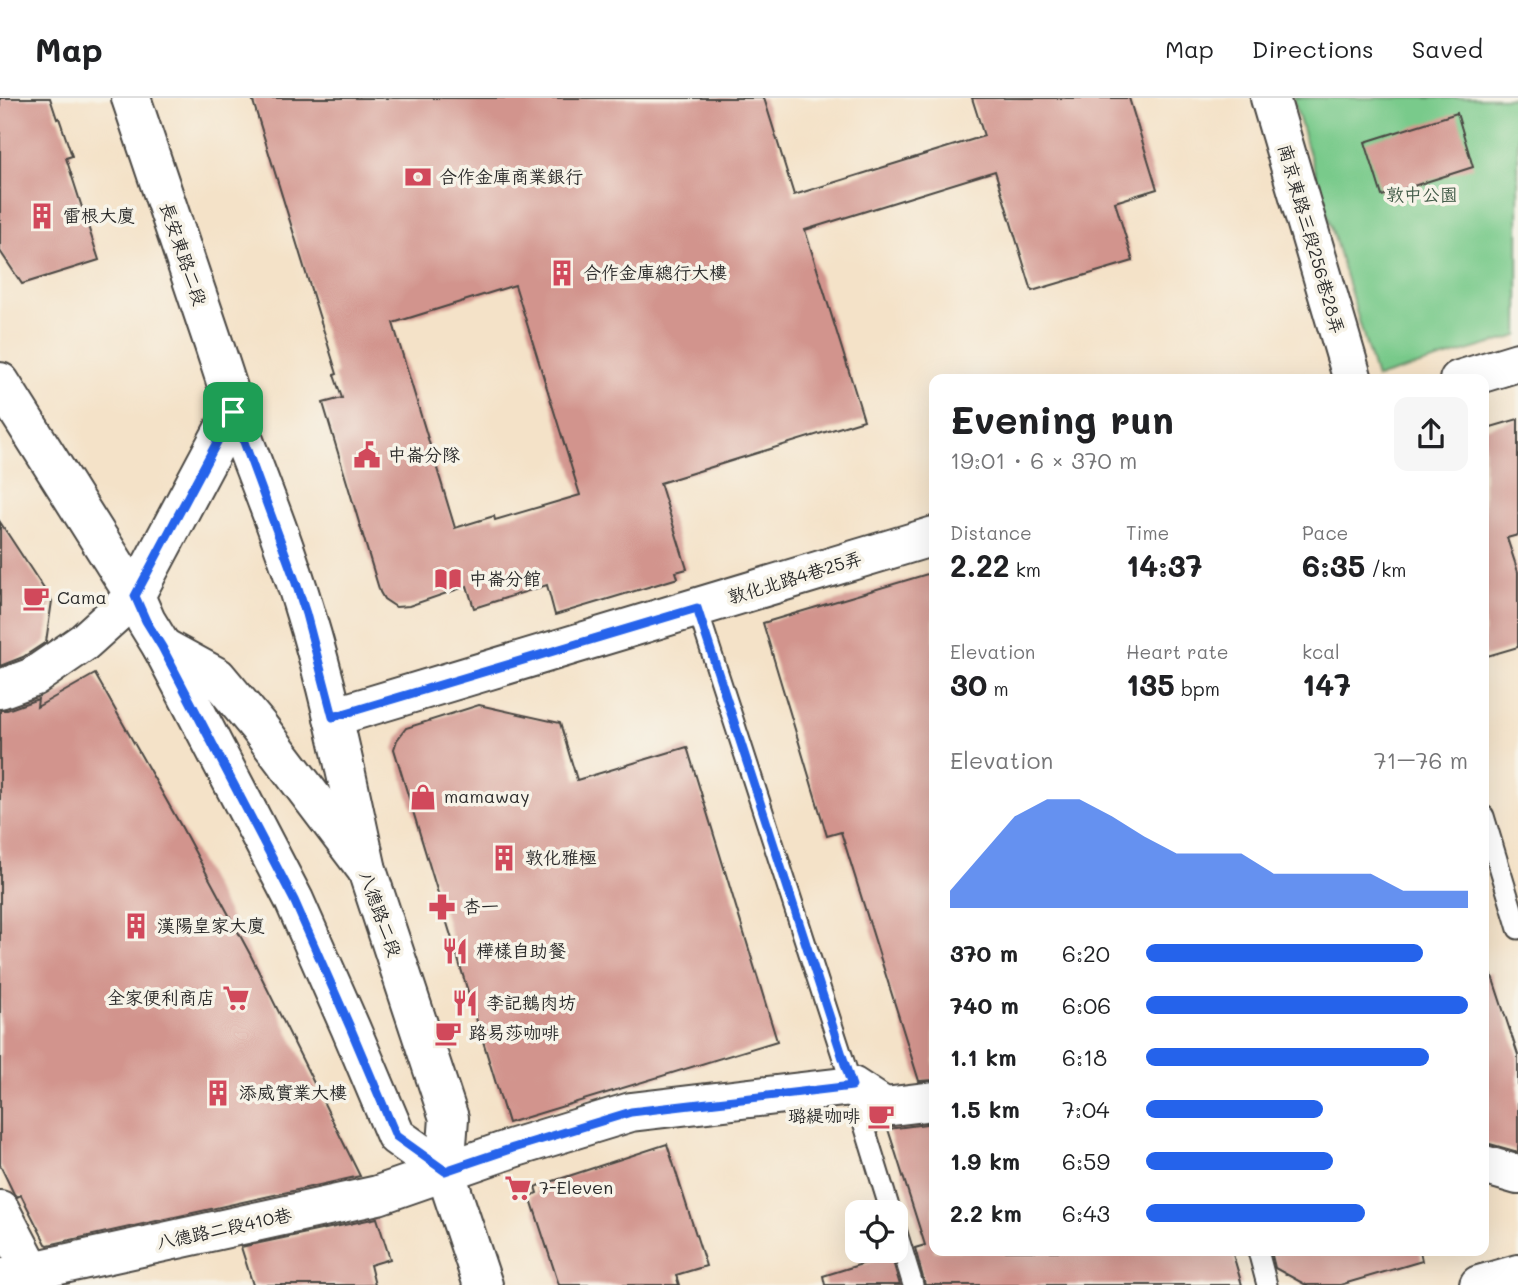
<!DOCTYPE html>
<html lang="en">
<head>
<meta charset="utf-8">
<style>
  body { margin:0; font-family:Mali,"LXGW WenKai TC",sans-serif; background:#f6f6f6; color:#202124; height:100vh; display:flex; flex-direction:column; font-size:26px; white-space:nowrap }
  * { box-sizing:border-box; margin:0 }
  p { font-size:23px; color:#757577 }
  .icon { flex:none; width:38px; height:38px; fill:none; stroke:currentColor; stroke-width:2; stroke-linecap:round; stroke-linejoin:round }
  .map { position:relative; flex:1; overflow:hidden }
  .sheet { position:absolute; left:929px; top:276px; width:560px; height:882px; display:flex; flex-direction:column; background:#fff; border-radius:14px; box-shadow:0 7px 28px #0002 }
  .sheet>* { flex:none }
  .fabs { position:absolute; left:845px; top:1102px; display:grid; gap:14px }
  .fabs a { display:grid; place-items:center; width:63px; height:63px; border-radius:14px; background:#fff; box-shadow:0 7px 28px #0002; font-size:35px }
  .pin { position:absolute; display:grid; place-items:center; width:60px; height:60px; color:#fff; margin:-30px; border-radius:14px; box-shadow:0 4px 10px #0006 }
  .round { display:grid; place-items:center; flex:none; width:74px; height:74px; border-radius:14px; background:#f6f6f6 }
  .overview { display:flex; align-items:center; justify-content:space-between; height:119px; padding:0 21px }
  h1 { font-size:38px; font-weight:700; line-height:52px }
  .stats { display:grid; grid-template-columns:repeat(3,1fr); gap:10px; height:119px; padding:7px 21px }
  .stats div { display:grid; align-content:center }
  .stats b { font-size:30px; font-weight:700 }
  .stats small { font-size:19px; font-weight:400 }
  .stats p { font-size:19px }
  .chart { height:196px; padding:14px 21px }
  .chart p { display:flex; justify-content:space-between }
  .chart svg { width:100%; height:126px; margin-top:7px; fill:#2563eb; opacity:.7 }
  ul { padding:0 21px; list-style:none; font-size:23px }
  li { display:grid; grid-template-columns:112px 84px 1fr; align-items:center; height:52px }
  li i { height:18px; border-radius:9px; background:#2563eb }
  header { display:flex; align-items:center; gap:42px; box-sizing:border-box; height:98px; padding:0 35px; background:#fff; border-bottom:2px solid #e0e0e0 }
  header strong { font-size:33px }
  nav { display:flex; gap:38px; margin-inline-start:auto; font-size:24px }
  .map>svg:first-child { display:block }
  .green { fill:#79ca8b; stroke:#527a5b; stroke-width:2 }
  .building { fill:#d2948d; fill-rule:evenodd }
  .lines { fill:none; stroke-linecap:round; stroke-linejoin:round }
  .service-casing { stroke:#494643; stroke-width:23 }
  .minor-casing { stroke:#494643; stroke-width:42 }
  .tertiary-casing { stroke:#494643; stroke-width:42 }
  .service { stroke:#fff; stroke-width:19 }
  .minor { stroke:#fff; stroke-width:38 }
  .tertiary { stroke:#fff; stroke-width:38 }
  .route-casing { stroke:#fff; stroke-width:14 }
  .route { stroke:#2563eb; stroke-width:9 }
  .labels { text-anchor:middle; stroke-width:7; stroke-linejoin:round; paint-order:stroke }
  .poi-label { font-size:18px; fill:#2b2b2b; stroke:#f7f3e8; text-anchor:start }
  .park-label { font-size:18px; fill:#425b48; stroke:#f7f3e8 }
  .street-label { font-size:18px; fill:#2b2b2b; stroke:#f7f3e8 }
</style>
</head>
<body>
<header>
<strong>Map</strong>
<nav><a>Map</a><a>Directions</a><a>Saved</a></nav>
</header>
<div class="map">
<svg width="1518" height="1187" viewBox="0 0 1518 1187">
  <rect width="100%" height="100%" fill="#f7f3e8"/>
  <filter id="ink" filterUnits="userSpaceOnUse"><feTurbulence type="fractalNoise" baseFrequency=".0143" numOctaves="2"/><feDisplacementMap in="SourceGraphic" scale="14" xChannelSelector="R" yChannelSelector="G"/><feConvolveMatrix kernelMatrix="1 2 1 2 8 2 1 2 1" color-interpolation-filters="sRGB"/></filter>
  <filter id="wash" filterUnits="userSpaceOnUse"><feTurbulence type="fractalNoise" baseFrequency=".00686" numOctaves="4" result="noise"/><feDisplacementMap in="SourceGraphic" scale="28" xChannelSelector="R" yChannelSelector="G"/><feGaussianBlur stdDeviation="1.57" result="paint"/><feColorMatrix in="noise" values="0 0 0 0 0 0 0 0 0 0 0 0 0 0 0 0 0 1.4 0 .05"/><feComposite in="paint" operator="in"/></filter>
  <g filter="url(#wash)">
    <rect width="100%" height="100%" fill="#f4e2c8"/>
    <path class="green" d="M1293,0h225v238l-142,42z"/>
    <g id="blocks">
      <g class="building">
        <path d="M0,0h50l7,21 2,-1 13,38 -6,2 33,102 -77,24 -22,-33z"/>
        <path d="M252,0h512l30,97 190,-59 -12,-38h157l28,91 -42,13 18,59 -101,30 -37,-120 -190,59 59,190 -204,63 27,86 -11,3 2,6 -123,37 -8,-30 -73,23 -7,-22 -58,20 -13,1 -12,-8 -4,-7 -57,-189 19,-5 -8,-23 3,-1zM515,187l65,210 -85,25 -1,-4 -39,12 -62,-205z"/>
        <path d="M1457,15l16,54 -91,29 -17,-54z"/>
        <path d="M1518,321v116l-11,3 11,34v75l-34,10v-228z"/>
        <path d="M0,424l52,79 -6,41 -23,15 -23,9z"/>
        <path d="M934,474v508l-15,1 -78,-249 -14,4 -64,-213z"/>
        <path d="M95,576l86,152 69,128 110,222 -312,69 -2,-1 -25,-49 -4,2 -3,-3 -14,-29v-455h7l31,-11 -1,8z"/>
        <path d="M479,607l81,18 17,57 110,-33 90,294 -269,82 -114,-374 3,-9 9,-12z"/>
        <path d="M1491,875l27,82v97l-28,-8h-6v-170z"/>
        <path d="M934,1025v128h298l10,34h-317l-10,-37 10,-3 -37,-116z"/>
        <path d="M667,1046l39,122 -30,9 3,10h-120l-29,-89 7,-3 -2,-6z"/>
        <path d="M377,1120l13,41 -20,6 5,20h-122l-12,-38z"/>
        <path d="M1271,1153h149l2,10 -82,24h-34l-31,-17z"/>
        <path d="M891,1157l9,30h-75l-2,-9z"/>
      </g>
    </g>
  </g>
  <g filter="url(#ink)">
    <use href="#blocks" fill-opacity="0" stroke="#494643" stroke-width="2"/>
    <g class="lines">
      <g class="service-casing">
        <g id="service">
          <path d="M697,510l155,478 39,127"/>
          <path d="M1484,718l34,113"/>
          <path d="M896,1131l17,56"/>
          <path d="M1258,1153l9,34"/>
        </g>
      </g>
      <g class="minor-casing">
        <g id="minor">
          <path d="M1270,0l83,282"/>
          <path d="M1459,282l59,-18"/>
          <path d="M0,591l33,-12 51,-35 51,-46"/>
          <path d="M333,619l601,-181"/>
          <path d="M1484,1067l34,10"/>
          <path d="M0,1112l32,61"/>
          <path d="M0,1180l378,-83 135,-47 118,-36 221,-26 32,21 50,-6"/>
          <path d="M1479,1187l39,-11"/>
        </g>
      </g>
      <g class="tertiary-casing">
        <g id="tertiary">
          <path d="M131,0l82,244 15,46 5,24c25,66 52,132 72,200 26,85 43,172 62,258"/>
          <path d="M0,284l135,214 11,25 16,26 132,253 56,127 46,109 49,35"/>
          <path d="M135,498l98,-184"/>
          <path d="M162,549l55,30 41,49 109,144 82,248 -4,53 38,114"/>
        </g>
      </g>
      <use href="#service" class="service"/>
      <use href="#minor" class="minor"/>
      <use href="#tertiary" class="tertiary"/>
    </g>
  </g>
  <g class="lines" filter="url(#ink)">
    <g class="route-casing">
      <path id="route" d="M233,314l63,171 10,31 27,103 364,-109 155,478 -221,26 -118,36 -68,23 -49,-35 -46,-109 -56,-127 -132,-253 -16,-26 -11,-25z"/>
    </g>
    <use href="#route" class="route"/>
  </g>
  <defs>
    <g id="bank-bare" transform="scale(2.1)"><path d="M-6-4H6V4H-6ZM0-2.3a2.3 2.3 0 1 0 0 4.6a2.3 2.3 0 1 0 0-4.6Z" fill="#d1495b" stroke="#f7f3e8" stroke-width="2.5" paint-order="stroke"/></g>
    <g id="building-bare" transform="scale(2.1)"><path d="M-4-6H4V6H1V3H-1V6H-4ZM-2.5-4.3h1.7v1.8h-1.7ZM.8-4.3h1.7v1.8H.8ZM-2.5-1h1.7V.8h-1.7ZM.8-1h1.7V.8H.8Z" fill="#d1495b" stroke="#f7f3e8" stroke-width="2.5" paint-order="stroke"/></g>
    <g id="civic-bare" transform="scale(2.1)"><path d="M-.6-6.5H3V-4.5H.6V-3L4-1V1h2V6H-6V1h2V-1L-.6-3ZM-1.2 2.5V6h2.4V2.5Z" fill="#d1495b" stroke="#f7f3e8" stroke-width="2.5" paint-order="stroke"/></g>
    <g id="library-bare" transform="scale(2.1)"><path d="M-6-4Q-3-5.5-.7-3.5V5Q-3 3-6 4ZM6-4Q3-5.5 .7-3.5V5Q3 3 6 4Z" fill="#d1495b" stroke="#f7f3e8" stroke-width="2.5" paint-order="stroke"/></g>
    <g id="cafe-bare" transform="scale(2.1)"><path d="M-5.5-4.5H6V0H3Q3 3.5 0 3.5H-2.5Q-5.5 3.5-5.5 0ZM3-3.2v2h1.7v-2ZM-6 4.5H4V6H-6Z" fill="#d1495b" stroke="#f7f3e8" stroke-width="2.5" paint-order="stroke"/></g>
    <g id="shop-bare" transform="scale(2.1)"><path d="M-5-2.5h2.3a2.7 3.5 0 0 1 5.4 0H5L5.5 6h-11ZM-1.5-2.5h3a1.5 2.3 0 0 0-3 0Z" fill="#d1495b" stroke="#f7f3e8" stroke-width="2.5" paint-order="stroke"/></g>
    <g id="pharmacy-bare" transform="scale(2.1)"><path d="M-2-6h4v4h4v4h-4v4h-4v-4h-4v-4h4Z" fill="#d1495b" stroke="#f7f3e8" stroke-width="2.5" paint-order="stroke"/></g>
    <g id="restaurant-bare" transform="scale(2.1)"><path d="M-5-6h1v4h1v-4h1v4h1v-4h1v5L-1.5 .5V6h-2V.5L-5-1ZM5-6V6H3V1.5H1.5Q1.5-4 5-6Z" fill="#d1495b" stroke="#f7f3e8" stroke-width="2.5" paint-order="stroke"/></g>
    <g id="supermarket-bare" transform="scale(2.1)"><path d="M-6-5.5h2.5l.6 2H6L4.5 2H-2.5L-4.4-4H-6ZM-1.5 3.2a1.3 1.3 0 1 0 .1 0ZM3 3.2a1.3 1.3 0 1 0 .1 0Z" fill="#d1495b" stroke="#f7f3e8" stroke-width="2.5" paint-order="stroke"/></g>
  </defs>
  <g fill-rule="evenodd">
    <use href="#bank-bare" x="418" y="79"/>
    <use href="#building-bare" x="42" y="118"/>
    <use href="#building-bare" x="562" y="175"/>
    <use href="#civic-bare" x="367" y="357"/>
    <use href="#library-bare" x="448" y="481"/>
    <use href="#cafe-bare" x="36" y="500"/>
    <use href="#shop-bare" x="423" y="699"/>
    <use href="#building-bare" x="504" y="760"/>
    <use href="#pharmacy-bare" x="442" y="809"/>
    <use href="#building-bare" x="136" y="828"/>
    <use href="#restaurant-bare" x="455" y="853"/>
    <use href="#supermarket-bare" x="236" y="900"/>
    <use href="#restaurant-bare" x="465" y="905"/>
    <use href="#cafe-bare" x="448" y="935"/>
    <use href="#building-bare" x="218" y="995"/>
    <use href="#cafe-bare" x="881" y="1018"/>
    <use href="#supermarket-bare" x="518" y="1090"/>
  </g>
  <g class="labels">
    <g class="poi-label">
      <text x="439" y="85">合作金庫商業銀行</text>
      <text x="63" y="124">雷根大廈</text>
      <text x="583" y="181">合作金庫總行大樓</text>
      <text x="388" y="363">中崙分隊</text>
      <text x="469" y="487">中崙分館</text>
      <text x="57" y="506">Cama</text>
      <text x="444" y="705">mamaway</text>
      <text x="525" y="766">敦化雅極</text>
      <text x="463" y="815">杏一</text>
      <text x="157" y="834">漢陽皇家大廈</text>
      <text x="476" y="859">樺樣自助餐</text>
      <text x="215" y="906" text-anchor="end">全家便利商店</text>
      <text x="486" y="911">李記鵝肉坊</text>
      <text x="469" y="941">路易莎咖啡</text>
      <text x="239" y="1001">添威實業大樓</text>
      <text x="860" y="1024" text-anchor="end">璐緹咖啡</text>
      <text x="539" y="1096">7-Eleven</text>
    </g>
    <g class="park-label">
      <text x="1422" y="103">敦中公園</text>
    </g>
    <g class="street-label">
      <text transform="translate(1311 141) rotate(74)" y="6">南京東路三段256巷28弄</text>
      <text transform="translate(183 156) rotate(71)" y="6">長安東路二段</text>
      <text transform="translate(795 480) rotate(-17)" y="6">敦化北路4巷25弄</text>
      <text transform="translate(380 816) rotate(70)" y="6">八德路二段</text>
      <text transform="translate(224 1131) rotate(-12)" y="6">八德路二段410巷</text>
    </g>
  </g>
</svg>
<div class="fabs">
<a><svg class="icon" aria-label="locate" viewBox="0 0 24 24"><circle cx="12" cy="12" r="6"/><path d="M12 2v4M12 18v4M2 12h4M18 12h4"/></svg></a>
</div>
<div class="pin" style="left:233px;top:314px;background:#1e9e55"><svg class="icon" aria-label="arrive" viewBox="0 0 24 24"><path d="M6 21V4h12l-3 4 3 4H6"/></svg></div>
<section class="sheet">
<div class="overview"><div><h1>Evening run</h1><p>19:01 · 6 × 370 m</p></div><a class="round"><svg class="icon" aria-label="share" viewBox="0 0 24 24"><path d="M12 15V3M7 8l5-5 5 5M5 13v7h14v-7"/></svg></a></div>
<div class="stats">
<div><p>Distance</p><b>2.22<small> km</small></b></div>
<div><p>Time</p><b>14:37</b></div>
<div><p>Pace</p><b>6:35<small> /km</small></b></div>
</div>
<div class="stats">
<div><p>Elevation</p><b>30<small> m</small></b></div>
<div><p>Heart rate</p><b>135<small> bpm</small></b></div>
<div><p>kcal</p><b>147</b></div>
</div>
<div class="chart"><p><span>Elevation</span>71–76 m</p>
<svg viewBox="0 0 160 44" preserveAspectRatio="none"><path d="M0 44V38L10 25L20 12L30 6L40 6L50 12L60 19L70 25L80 25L90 25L100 32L110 32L120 32L130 32L140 38L150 38L160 38V44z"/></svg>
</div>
<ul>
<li><b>370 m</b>6:20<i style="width:86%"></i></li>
<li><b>740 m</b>6:06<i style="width:100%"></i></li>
<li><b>1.1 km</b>6:18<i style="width:88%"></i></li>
<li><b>1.5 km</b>7:04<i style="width:55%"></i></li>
<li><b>1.9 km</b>6:59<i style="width:58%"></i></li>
<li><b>2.2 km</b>6:43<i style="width:68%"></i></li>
</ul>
</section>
</div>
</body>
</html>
